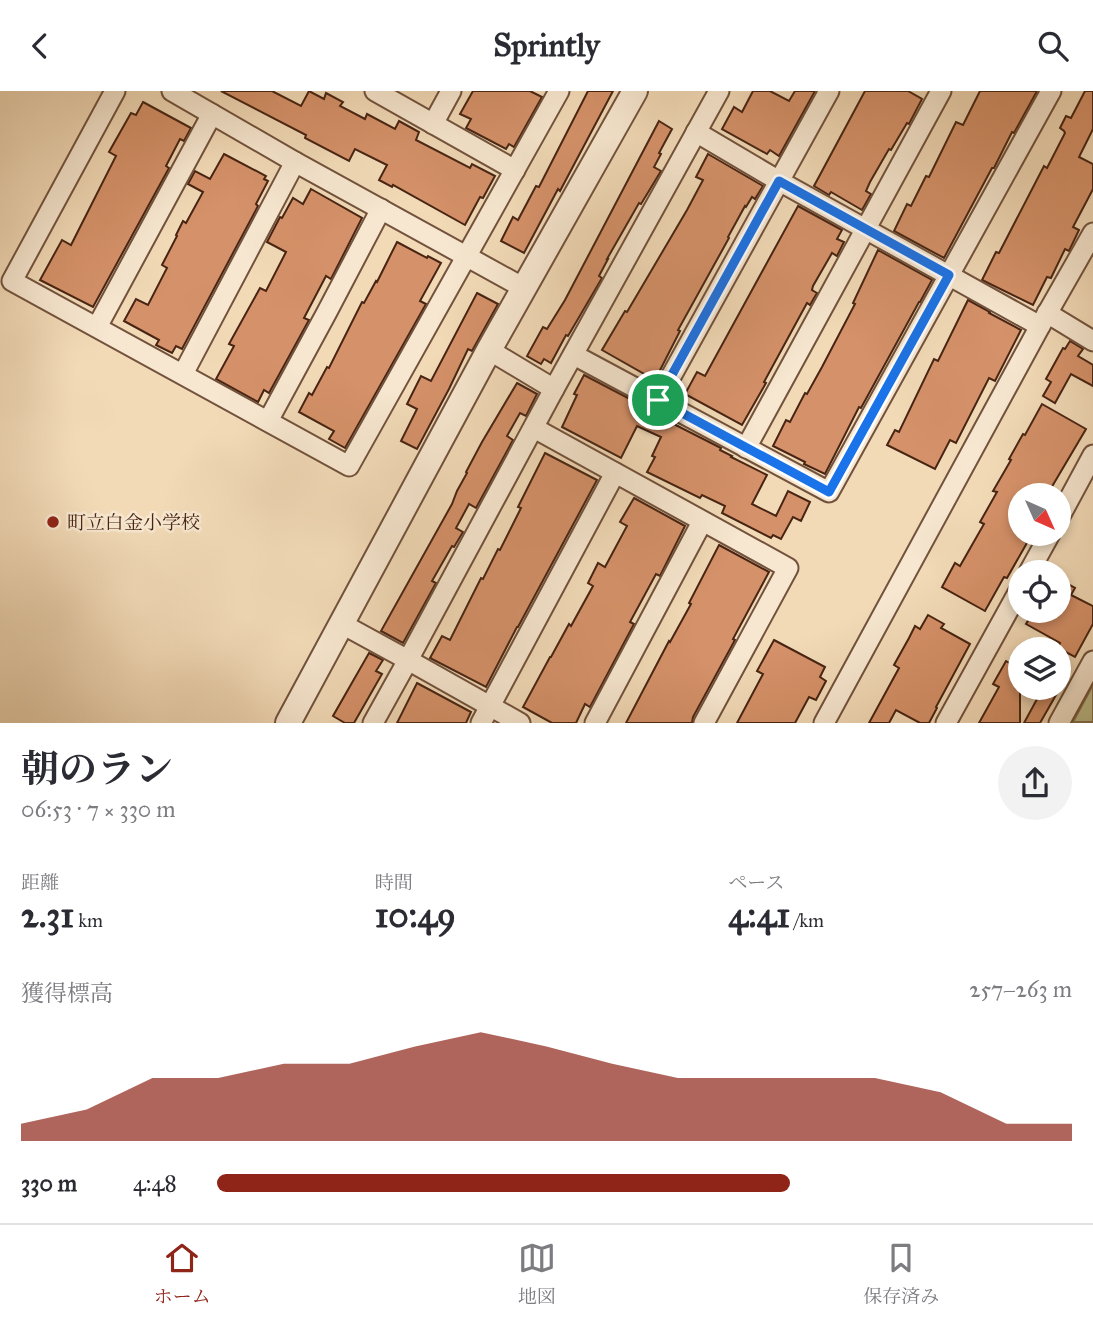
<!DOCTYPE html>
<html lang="ja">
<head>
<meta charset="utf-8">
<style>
  body { margin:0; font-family:"IM FELL Great Primer","Noto Serif JP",serif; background:#f2f2f3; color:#2b2b33; height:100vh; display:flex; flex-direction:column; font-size:26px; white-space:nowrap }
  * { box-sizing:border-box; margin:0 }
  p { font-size:23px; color:#7c7c81 }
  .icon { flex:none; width:38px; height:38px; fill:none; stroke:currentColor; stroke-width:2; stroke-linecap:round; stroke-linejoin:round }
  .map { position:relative; height:632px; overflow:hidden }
  .details { display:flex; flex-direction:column; background:#fff; flex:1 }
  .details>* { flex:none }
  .needle { width:46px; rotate:135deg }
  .buttons { position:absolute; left:1008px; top:392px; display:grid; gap:14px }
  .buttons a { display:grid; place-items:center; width:63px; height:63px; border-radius:50%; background:#fff; box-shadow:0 4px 10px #0003; font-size:35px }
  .pin { position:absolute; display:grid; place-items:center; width:60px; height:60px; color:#fff; margin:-30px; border:4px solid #fff; border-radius:50%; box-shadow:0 2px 7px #0007 }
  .round { display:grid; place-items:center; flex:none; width:74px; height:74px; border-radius:37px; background:#f2f2f3 }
  .summary { display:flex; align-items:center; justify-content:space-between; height:119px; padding:0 21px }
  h1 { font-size:38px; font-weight:700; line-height:52px }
  .metrics { display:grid; grid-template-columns:repeat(3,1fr); gap:10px; height:119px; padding:7px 21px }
  .metrics div { display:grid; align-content:center }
  .metrics b { font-size:35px; font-weight:700 }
  .metrics small { font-size:19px; font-weight:400 }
  .metrics p { font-size:19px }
  .chart { height:196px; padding:14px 21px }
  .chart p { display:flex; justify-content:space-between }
  .chart svg { width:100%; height:126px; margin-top:7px; fill:#8f2418; opacity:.7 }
  ul { padding:0 21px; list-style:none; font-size:23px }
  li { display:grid; grid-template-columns:112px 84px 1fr; align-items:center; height:52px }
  li i { height:18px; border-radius:9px; background:#8f2418 }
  header { display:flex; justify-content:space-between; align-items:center; height:91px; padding:0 21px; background:#fff; font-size:32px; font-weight:700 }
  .tab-bar { display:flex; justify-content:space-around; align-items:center; height:98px; border-top:2px solid #e1e1e2; background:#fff; font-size:19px; color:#7c7c81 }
  .tab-bar a { display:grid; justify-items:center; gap:4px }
  .tab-bar .active { color:#8f2418 }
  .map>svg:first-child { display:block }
  .green { fill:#bcbf8d; stroke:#827250; stroke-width:2 }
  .building { fill:#d59169; stroke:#472413; stroke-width:2 }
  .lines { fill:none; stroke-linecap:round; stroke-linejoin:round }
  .minor-casing { stroke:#72523c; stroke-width:23 }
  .tertiary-casing { stroke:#72523c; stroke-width:28 }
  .minor { stroke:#f7e7d0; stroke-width:19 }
  .tertiary { stroke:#f7e7d0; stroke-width:24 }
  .route-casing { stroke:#fff; stroke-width:14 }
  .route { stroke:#1a73e8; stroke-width:9 }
  .poi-dot { fill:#8f2418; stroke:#f7e7d0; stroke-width:2.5 }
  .labels { text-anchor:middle; stroke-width:5; stroke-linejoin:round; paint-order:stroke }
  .poi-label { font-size:19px; fill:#472413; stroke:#f7e7d0; text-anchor:start }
</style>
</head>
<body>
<header><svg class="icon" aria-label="back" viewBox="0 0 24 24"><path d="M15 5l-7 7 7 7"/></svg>Sprintly<svg class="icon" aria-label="search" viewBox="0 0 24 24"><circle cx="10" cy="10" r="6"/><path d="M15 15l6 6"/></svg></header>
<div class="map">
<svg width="1093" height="632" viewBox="0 0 1093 632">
  <rect width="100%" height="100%" fill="#f2dab7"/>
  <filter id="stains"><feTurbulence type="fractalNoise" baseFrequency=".00286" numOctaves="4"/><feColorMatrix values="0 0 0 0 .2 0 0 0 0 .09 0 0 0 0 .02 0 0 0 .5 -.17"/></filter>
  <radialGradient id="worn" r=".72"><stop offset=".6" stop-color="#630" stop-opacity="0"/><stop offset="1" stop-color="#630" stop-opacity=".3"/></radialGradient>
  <path class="green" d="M1093,594v37h-20z"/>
  <g class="building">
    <path d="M221,0h51l29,15 8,-15 15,8 2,-6 17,9 -3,4 25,13 2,-5 28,15 4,-8 20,11 -3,8 54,28 2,-4 23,12 -12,22 -3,-1 -15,28 -72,-40 -1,2 -13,-7 8,-15 -32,-16 -6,12 -44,-23 1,-3z"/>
    <path d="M473,0h57l12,6 -28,50 -5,-3 -3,5 -40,-21 5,-9 -11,-5z"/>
    <path d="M588,0h25l-53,100 -2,-2 -34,64 -23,-12 12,-24 5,3 18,-34 3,1z"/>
    <path d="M753,0h17l19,10 6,-10h20l-36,65 -9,-6 -3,4 -45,-25 12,-22 8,5z"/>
    <path d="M865,0h43l14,8 -13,25 -2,-1 -16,27 -2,-1 -19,33 -4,9 5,3 -9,16 -31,-18 -2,3 -15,-9z"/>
    <path d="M980,0h57l-23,42 -2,-1 -18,36h-2l-48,90 -50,-27 13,-27 4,2 15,-30 3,1 27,-55 7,3z"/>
    <path d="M1085,0h8v38l-14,28 14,7v25l-20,38 6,3 -10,21 -4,-2 -14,29 -4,-1 -14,28 -51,-25 14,-28 3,1 45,-87 3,2 18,-35 -1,-2 -4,-3 6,-12 5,2z"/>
    <path d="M143,11l48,26 -7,13 -4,-2 -14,27 3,2 -76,139 -53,-27 22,-40 9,5 45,-89 -7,-4 22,-39 5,2z"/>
    <path d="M659,30l13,8 -13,24 2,1 -7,13 7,4 -20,33 -2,-1 -32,56h1l-9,17 3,2 -34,58 -2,-1 -15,28 -7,-4 -3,5 -14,-8 16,-29 4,2 18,-29z"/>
    <path d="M224,63l42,22 -2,3 4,2 -12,23 2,2 -76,143 -6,-3 -4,7 -16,-8 3,-5 -35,-19 12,-22 12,6 19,-37 -5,-3 15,-29 -1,-1 7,-14 3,2 17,-31 -15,-8 7,-13 15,8z"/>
    <path d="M708,63l55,32 -8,13 -3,-2 -6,10 -1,-1 -17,31 1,1 -51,92 2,1 -25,49 -53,-30 23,-39 2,1 60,-102 16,-30 -7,-3z"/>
    <path d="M311,98l51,29 -31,61 -5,-3 -22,42 5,2 -40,73 -5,-3 -6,12 -42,-23 18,-33 -5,-2 31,-56 6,3 20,-39 -19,-10 13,-25 2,1 11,-20 10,6z"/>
    <path d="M798,115l44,24 -5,9 7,3 -7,14 -5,-3 -19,33 -1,4 5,3 -7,12 -3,-2 -43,79 2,1 -24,42 -57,-31 12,-22 8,4z"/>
    <path d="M397,151l30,16 1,-2 13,7 -21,38 6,3 -81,144 -16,-9 5,-8 -35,-19 10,-19 3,2 15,-28 2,1 33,-66 2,1 12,-22 1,1z"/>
    <path d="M878,159l54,30 -12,22h-1l-58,106 -2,-1 -34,67 -21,-10 1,-2 -32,-16 13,-26 4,2 15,-29 2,1 15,-27 33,-63 -2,-1z"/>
    <path d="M477,202l21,11 -26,47 -4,-2 -19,40 -32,60 -16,-8 16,-32 -10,-5 14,-28 10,5z"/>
    <path d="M968,209l22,12 -1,1 32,17 -26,51 -6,-3 -33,65 -6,-3 -15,29 -48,-24 8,-15 4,2 35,-73 4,2z"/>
    <path d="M1070,250l13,8 -5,7 15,9v21l-22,-12 -16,29 -12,-7 8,-14 -5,-3 17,-31 2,1z"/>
    <path d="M584,284l67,35 -1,2 71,36 -1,2 12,6 -1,1 36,18 -15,29 24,12 12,-25 22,11 -9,19 -8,-4 -12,22 -8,-4 -2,3 -49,-25 3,-7 -23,-11 -2,3 -53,-26 8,-15 -3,-1 9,-19 -24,-11 -16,32 -59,-31 15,-32 -3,-1z"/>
    <path d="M517,292l20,11 -11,22 -6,-3 -13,23 6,4 -37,68 -7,-4 -13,24 7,4 -9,15 -2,-1 -20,35 4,2 -33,60 -22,-12 71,-127 5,-13 10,-18 -1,-1 16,-30z"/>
    <path d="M1042,313l44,25 -39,66h-27v39h12l-25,44 -3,-1 -19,34 -43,-24 13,-24 5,3 24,-42 -4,-2 17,-30 -4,-1 18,-31 -2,-1 14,-25 2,1z"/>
    <path d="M545,362l52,27 -79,147h-1l-31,60 -56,-29 12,-22 8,4 31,-62 2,1 15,-30 2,1 21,-42 -3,-1z"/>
    <path d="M634,407l51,28 -25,50 -4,-2 -26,48 4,2 -44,83 -5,-3 -9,19h-24l-29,-16 27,-50h1l18,-33 2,2 22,-40 -5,-3 10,-20 7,4 22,-41 -7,-4z"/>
    <path d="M719,454l50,27 -36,67 2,1 -42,77 -1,6h-66l43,-82 1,1 21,-38 -2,-1z"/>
    <path d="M1059,488l16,9 -4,7 22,11v18l-18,33 -17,-9 2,-5 -34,-19 8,-13h25z"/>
    <path d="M928,524l16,9 -3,4 29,16 -34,63 1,1 -8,15h-9l-24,-13 -7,13h-20l30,-55 -5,-3 15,-27 6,-12 5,3z"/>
    <path d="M774,549l51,27 -5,10 6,4 -10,19 -7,-3 -14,26h-58l26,-49 -6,-3z"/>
    <path d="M369,562l14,7 -7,11 6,3 -28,49h-9l-12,-7z"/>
    <path d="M1006,570l14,8v54h-41l20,-36 -6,-3z"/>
    <path d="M417,592l54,29 -5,11h-69z"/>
    <path d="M1043,597h17l-20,35h-16z"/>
  </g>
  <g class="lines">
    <g class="minor-casing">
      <g id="minor">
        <path d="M115,0l-103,190 337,185 210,-375"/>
        <path d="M172,0l123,71 229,126"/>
        <path d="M375,0l140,79"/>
        <path d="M433,33l18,-33"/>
        <path d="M696,41l83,49 261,145"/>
        <path d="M1047,222l46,28"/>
        <path d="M97,236l115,-213"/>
        <path d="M489,259l65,39"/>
        <path d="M574,264l255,137 222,-401"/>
        <path d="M183,283l112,-212"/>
        <path d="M658,309l171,-309"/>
        <path d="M268,330l59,-109 54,-103"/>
        <path d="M534,337l254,140 -84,155"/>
        <path d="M746,357l195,-357"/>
        <path d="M1059,427l34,-63"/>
        <path d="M1029,481l21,-38"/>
        <path d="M342,533l66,36 146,-271 165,-298"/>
        <path d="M373,632l35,-63 112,63"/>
        <path d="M481,632l134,-250"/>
        <path d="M595,632l107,-201"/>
        <path d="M824,632l216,-397 53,-93"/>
        <path d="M946,632l74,-134"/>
        <path d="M1059,632l34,-62"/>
      </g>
    </g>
    <g class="tertiary-casing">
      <path id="tertiary" d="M288,632l201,-373 146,-259"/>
    </g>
    <use href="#minor" class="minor"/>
    <use href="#tertiary" class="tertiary"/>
  </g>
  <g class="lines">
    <g class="route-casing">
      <path id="route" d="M779,90l170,94 -120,217 -171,-92z"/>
    </g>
    <use href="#route" class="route"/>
  </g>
  <circle class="poi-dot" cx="53" cy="431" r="7"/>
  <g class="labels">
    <g class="poi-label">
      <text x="67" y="438">町立白金小学校</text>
    </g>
  </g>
  <rect width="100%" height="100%" filter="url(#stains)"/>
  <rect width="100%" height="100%" fill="url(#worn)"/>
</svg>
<div class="buttons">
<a><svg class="needle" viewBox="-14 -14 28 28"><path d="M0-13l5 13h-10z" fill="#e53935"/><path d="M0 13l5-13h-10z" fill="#7c7c81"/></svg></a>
<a><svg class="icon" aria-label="locate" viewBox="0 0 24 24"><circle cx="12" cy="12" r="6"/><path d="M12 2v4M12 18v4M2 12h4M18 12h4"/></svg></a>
<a><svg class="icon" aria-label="layers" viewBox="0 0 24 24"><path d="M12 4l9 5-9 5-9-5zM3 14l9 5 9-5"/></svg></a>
</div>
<div class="pin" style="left:658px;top:309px;background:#1e9e55"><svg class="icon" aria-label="arrive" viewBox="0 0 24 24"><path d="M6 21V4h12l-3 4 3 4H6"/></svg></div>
</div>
<section class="details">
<div class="summary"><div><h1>朝のラン</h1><p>06:53 · 7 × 330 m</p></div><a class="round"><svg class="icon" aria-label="share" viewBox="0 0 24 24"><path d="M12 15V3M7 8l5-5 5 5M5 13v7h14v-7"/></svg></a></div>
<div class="metrics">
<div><p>距離</p><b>2.31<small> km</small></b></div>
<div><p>時間</p><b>10:49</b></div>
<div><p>ペース</p><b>4:41<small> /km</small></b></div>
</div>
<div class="chart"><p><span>獲得標高</span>257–263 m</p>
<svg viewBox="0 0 160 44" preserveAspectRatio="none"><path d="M0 44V38L10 33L20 22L30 22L40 17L50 17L60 11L70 6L80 11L90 17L100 22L110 22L120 22L130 22L140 27L150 38L160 38V44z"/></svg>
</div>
<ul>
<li><b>330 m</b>4:48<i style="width:67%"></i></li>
</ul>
</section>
<nav class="tab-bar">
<a class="active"><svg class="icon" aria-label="home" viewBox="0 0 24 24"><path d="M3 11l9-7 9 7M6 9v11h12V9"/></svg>ホーム</a>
<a><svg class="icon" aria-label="map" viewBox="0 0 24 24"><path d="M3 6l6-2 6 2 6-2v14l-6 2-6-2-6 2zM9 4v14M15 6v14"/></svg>地図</a>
<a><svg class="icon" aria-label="saved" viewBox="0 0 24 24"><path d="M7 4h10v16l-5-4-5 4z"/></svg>保存済み</a>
</nav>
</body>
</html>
